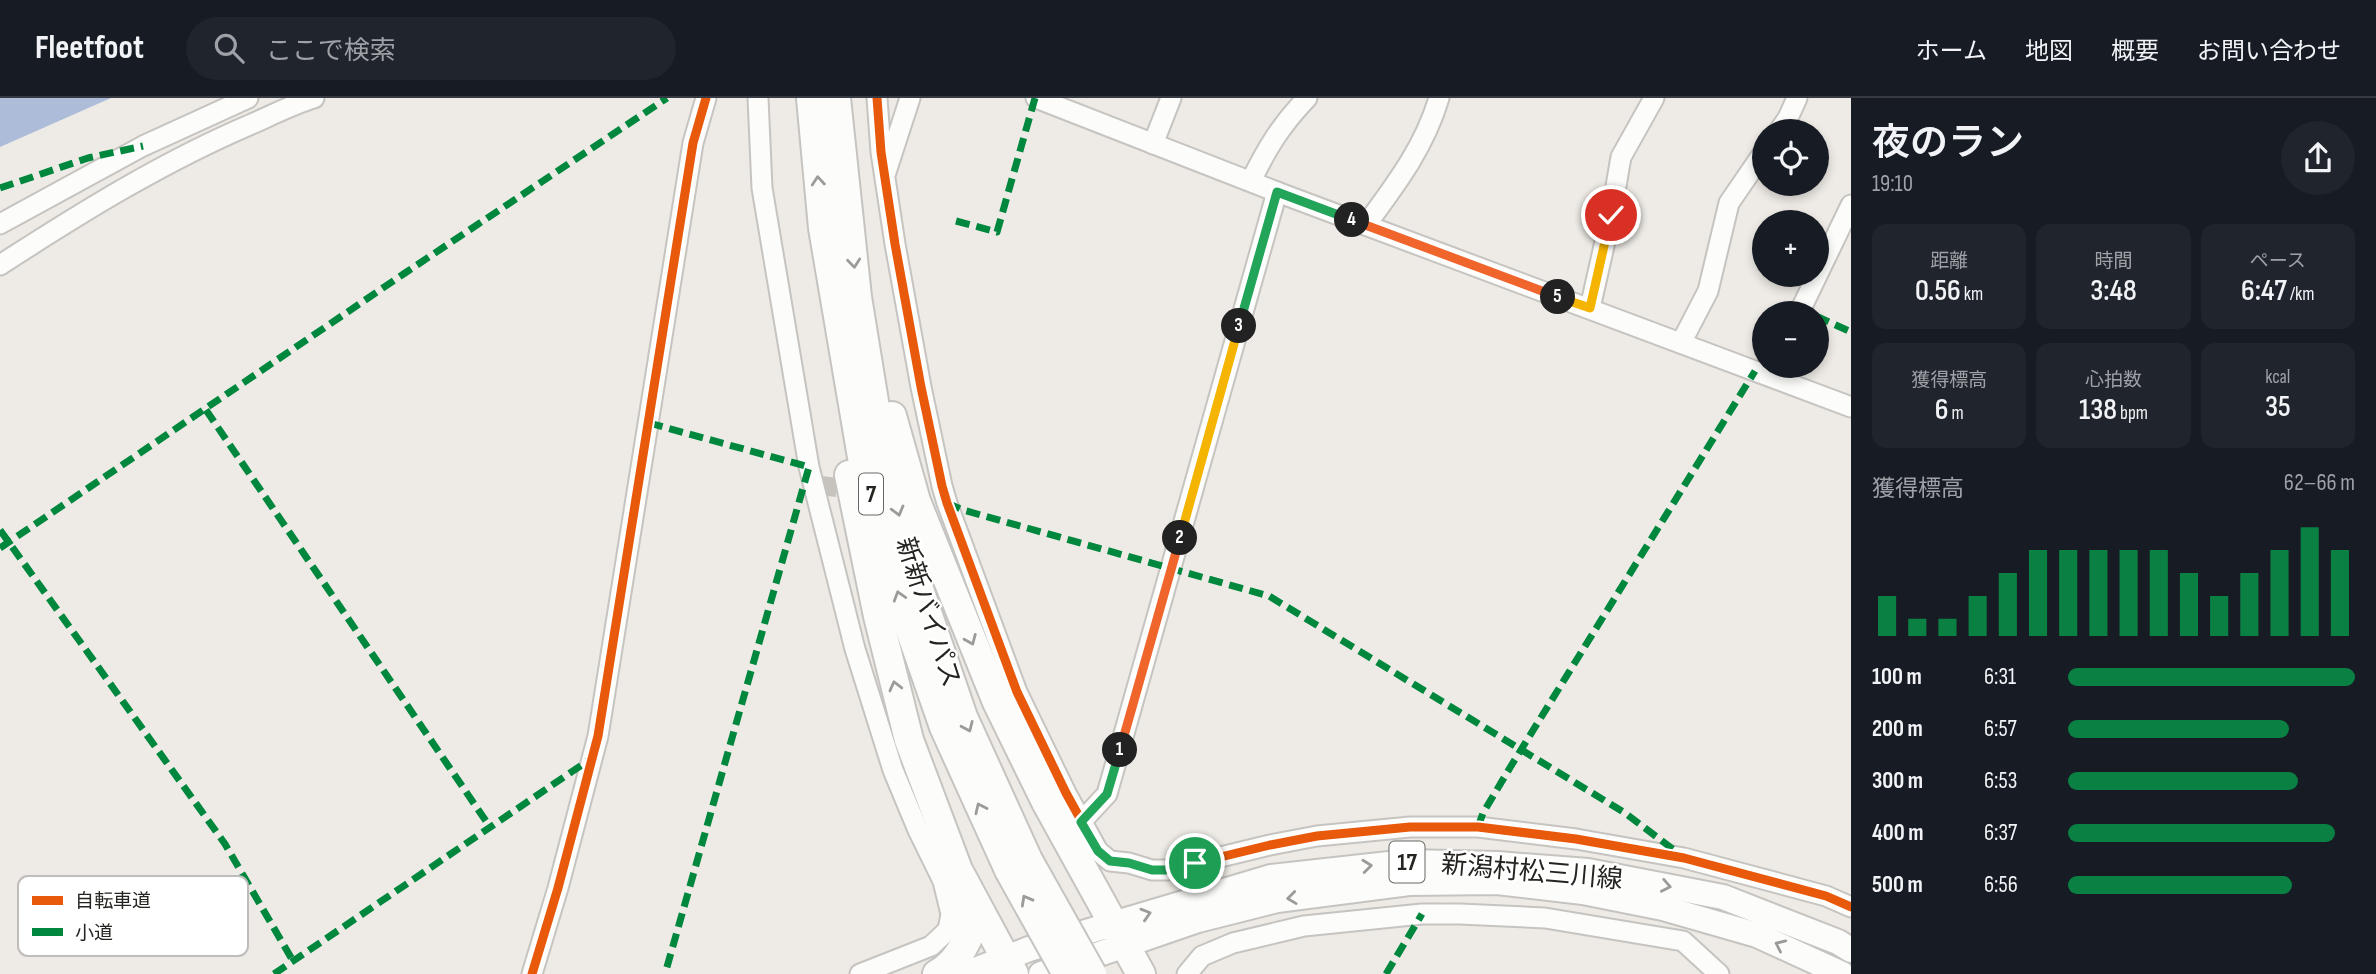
<!DOCTYPE html>
<html lang="ja">
<head>
<meta charset="utf-8">
<style>
  body { margin:0; font-family:"Sofia Sans Condensed","Noto Sans JP",sans-serif; background:#20242c; color:#f1f3f6; height:100vh; display:flex; flex-direction:column; font-size:26px; white-space:nowrap }
  * { box-sizing:border-box; margin:0 }
  p { font-size:23px; color:#9ea1a6 }
  .icon { flex:none; width:38px; height:38px; fill:none; stroke:currentColor; stroke-width:2; stroke-linecap:round; stroke-linejoin:round }
  .map { position:relative; flex:1; overflow:hidden }
  .drawer { display:flex; flex-direction:column; background:#171b24; width:525px }
  .drawer>* { flex:none }
  .fabs { position:absolute; left:1752px; top:21px; display:grid; gap:14px }
  .fabs a { display:grid; place-items:center; width:77px; height:77px; border-radius:50%; background:#171b24; box-shadow:0 4px 10px #0003; font-size:35px }
  .pin { position:absolute; display:grid; place-items:center; width:60px; height:60px; color:#fff; margin:-30px; border:4px solid #fff; border-radius:50%; box-shadow:0 2px 7px #0007 }
  .km { position:absolute; width:35px; height:35px; margin:-18px; border-radius:50%; background:#222; color:#fff; font-size:19px; line-height:35px; text-align:center }
  .round { display:grid; place-items:center; flex:none; width:74px; height:74px; border-radius:37px; background:#20242c }
  .headline { display:flex; align-items:center; justify-content:space-between; height:119px; padding:0 21px }
  h1 { font-size:38px; font-weight:600; line-height:52px }
  .figures { display:grid; grid-template-columns:repeat(3,1fr); gap:10px; height:119px; padding:7px 21px }
  .figures div { display:grid; align-content:center; border-radius:14px; background:#20242c; text-align:center }
  .figures b { font-size:30px; font-weight:600 }
  .figures small { font-size:19px; font-weight:400 }
  .figures p { font-size:19px }
  .chart { height:196px; padding:14px 21px }
  .chart p { display:flex; justify-content:space-between }
  .chart svg { width:100%; height:126px; margin-top:7px; stroke:#0b8043; stroke-width:6 }
  ul { padding:0 21px; list-style:none; font-size:23px }
  li { display:grid; grid-template-columns:112px 84px 1fr; align-items:center; height:52px }
  li i { height:18px; border-radius:9px; background:#0b8043 }
  header { display:flex; align-items:center; gap:42px; box-sizing:border-box; height:98px; padding:0 35px; background:#171b24; border-bottom:2px solid #363941 }
  header strong { font-size:33px }
  nav { display:flex; gap:38px; margin-inline-start:auto; font-size:24px }
  .search { width:490px; height:63px; background:#20242c; display:flex; align-items:center; gap:18px; box-sizing:border-box; padding:0 24px; border-radius:38px; color:#9ea1a6; font-size:26px }
  main { display:flex; flex:1; min-height:0 }
  .map>svg:first-child { display:block }
  .water { fill:#acbcd9 }
  .lines { fill:none; stroke-linecap:round; stroke-linejoin:round }
  .minor-tunnel { stroke:#c6c3be; stroke-width:19; stroke-dasharray:19 10; stroke-linecap:butt }
  .minor-casing { stroke:#c6c4c0; stroke-width:23 }
  .major-casing { stroke:#c6c4c0; stroke-width:28 }
  .highway-casing { stroke:#c6c4c0; stroke-width:32 }
  .minor { stroke:#fcfcfb; stroke-width:19 }
  .major { stroke:#fcfcfb; stroke-width:24 }
  .highway { stroke:#fcfcfb; stroke-width:28 }
  .highway-bridge-casing { stroke:#c6c4c0; stroke-width:32; stroke-linecap:butt }
  .highway-bridge { stroke:#fcfcfb; stroke-width:28 }
  .quiet { stroke:#00873e; stroke-width:7; stroke-dasharray:14 7; stroke-linecap:butt }
  .cycleway-casing { stroke:#fff; stroke-width:13 }
  .cycleway { stroke:#e8590c; stroke-width:9 }
  .oneway { stroke:#9b9b98 }
  .split-1-casing { stroke:#fff; stroke-width:14 }
  .split-2-casing { stroke:#fff; stroke-width:14 }
  .split-3-casing { stroke:#fff; stroke-width:14 }
  .split-4-casing { stroke:#fff; stroke-width:14 }
  .split-5-casing { stroke:#fff; stroke-width:14 }
  .split-6-casing { stroke:#fff; stroke-width:14 }
  .split-1 { stroke:#22a559; stroke-width:9 }
  .split-2 { stroke:#f0652b; stroke-width:9 }
  .split-3 { stroke:#f5b400; stroke-width:9 }
  .split-4 { stroke:#22a559; stroke-width:9 }
  .split-5 { stroke:#f0652b; stroke-width:9 }
  .split-6 { stroke:#f5b400; stroke-width:9 }
  .labels { text-anchor:middle; stroke-width:5; stroke-linejoin:round; paint-order:stroke }
  .shield { fill:#fff; stroke:#666663; stroke-width:2 }
  .shield-label { font-size:24px; font-weight:bold; fill:#252420 }
  .street-label { font-size:26px; fill:#252420; stroke:#fff }
  .key { fill:#fff; stroke:#bebdbc; stroke-width:2 }
  .key-label { font-size:19px; fill:#252420 }
</style>
</head>
<body>
<header>
<strong>Fleetfoot</strong>
<div class="search"><svg class="icon" aria-label="search" viewBox="0 0 24 24"><circle cx="10" cy="10" r="6"/><path d="M15 15l6 6"/></svg>ここで検索</div>
<nav><a>ホーム</a><a>地図</a><a>概要</a><a>お問い合わせ</a></nav>
</header>
<main>
<div class="map">
<svg width="1851" height="876" viewBox="0 0 1851 876">
  <rect width="100%" height="100%" fill="#eeebe6"/>
  <path class="water" d="M0,0h111l-111,49z"/>
  <g class="lines">
    <path class="minor-tunnel" d="M818,387l44,6"/>
    <g class="minor-casing">
      <g id="minor">
        <path d="M758,0l4,90 47,279 46,182 38,121 25,60 25,51 8,33 -3,16 -17,16 -71,28"/>
        <path d="M877,0l4,54 14,92 26,143 21,99 5,17 70,189 49,101 32,58 12,10 19,2 23,7h15l103,-25 47,-9 93,-9h68l98,12 108,19 142,38 25,11"/>
        <path d="M1036,0l241,94 574,215"/>
        <path d="M1779,33l9,-13 9,-20"/>
        <path d="M1153,46l18,-46"/>
        <path d="M886,74l24,-74"/>
        <path d="M1251,83c16,-33 30,-56 56,-83"/>
        <path d="M0,126l143,-78 105,-48"/>
        <path d="M1366,127c30,-41 58,-77 73,-127"/>
        <path d="M0,167c82,-53 164,-104 254,-142 20,-9 40,-19 60,-25"/>
        <path d="M1590,210l21,-93 10,-58 33,-59"/>
        <path d="M1799,215l52,-108"/>
        <path d="M1681,245l27,-52 21,-88 35,-51"/>
        <path d="M1078,734l3,-10 26,-28 170,-602"/>
        <path d="M532,876l26,-86 40,-152 95,-593 13,-45"/>
        <path d="M1187,876l15,-18 31,-13 71,-17 118,-12h38l85,4 138,23 36,33"/>
      </g>
    </g>
    <g class="major-casing">
      <g id="major">
        <path d="M965,876l64,-25 242,-72 136,-15 91,2 90,7 135,26 115,45 13,8"/>
        <path d="M1041,876l157,-54 79,-20 132,-17 88,-1 86,10 80,16 94,27 85,39"/>
      </g>
    </g>
    <g class="highway-casing">
      <g id="highway">
        <path d="M811,0l12,130 40,235 35,132 46,132 65,143"/>
        <path d="M836,0l21,199 26,160 35,129 45,131 65,143"/>
        <path d="M892,318l24,85 81,201 49,100 95,172"/>
        <path d="M849,377l29,141 31,124 49,130 56,104"/>
        <path d="M937,876c18,-9 40,-41 34,-62 -1,-5 -5,-10 -7,-15"/>
      </g>
    </g>
    <use href="#minor" class="minor"/>
    <use href="#major" class="major"/>
    <use href="#highway" class="highway"/>
    <g class="highway-bridge-casing">
      <g id="highway-bridge">
        <path d="M1028,762l64,114"/>
        <path d="M1009,772l58,104"/>
      </g>
    </g>
    <use href="#highway-bridge" class="highway-bridge"/>
    <g class="quiet">
      <path d="M0,90l88,-30 55,-12"/>
      <path d="M956,123l41,11 38,-134"/>
      <path d="M1801,210l10,5"/>
      <path d="M1816,218l35,16"/>
      <path d="M206,312l284,417"/>
      <path d="M649,325l160,44 -144,507"/>
      <path d="M947,405l16,7 306,86 356,217 53,40"/>
      <path d="M0,432l225,314 68,117"/>
      <path d="M0,450l405,-275 262,-175"/>
      <path d="M1478,729l5,-14 28,-47 244,-395"/>
      <path d="M274,876l318,-216"/>
      <path d="M1386,876l36,-60"/>
    </g>
    <g class="cycleway-casing">
      <g id="cycleway">
        <path d="M877,0l4,54 14,92 26,143 21,99 5,17 70,189 49,101 32,58 12,10 19,2 23,7h15l103,-25 47,-9 93,-9h68l98,12 108,19 142,38 25,11"/>
        <path d="M532,876l26,-86 40,-152 95,-593 13,-45"/>
      </g>
    </g>
    <use href="#cycleway" class="cycleway"/>
  </g>
  <defs><path id="oneway-chevron" d="M-2-3.5L2.5 0L-2 3.5" fill="none" stroke-width="1.6" stroke-linecap="round" stroke-linejoin="round" transform="scale(1.75)"/></defs>
  <g class="oneway">
    <use href="#oneway-chevron" transform="translate(818 83) rotate(-95)"/>
    <use href="#oneway-chevron" transform="translate(854 165) rotate(84)"/>
    <use href="#oneway-chevron" transform="translate(898 413) rotate(75)"/>
    <use href="#oneway-chevron" transform="translate(899 498) rotate(-107)"/>
    <use href="#oneway-chevron" transform="translate(971 542) rotate(67)"/>
    <use href="#oneway-chevron" transform="translate(895 588) rotate(-104)"/>
    <use href="#oneway-chevron" transform="translate(968 629) rotate(66)"/>
    <use href="#oneway-chevron" transform="translate(980 710) rotate(-115)"/>
    <use href="#oneway-chevron" transform="translate(1367 768) rotate(-6)"/>
    <use href="#oneway-chevron" transform="translate(1666 788) rotate(11)"/>
    <use href="#oneway-chevron" transform="translate(1292 800) rotate(173)"/>
    <use href="#oneway-chevron" transform="translate(1026 802) rotate(-119)"/>
    <use href="#oneway-chevron" transform="translate(1146 816) rotate(-17)"/>
    <use href="#oneway-chevron" transform="translate(1780 847) rotate(-155)"/>
  </g>
  <g class="lines">
    <g class="split-1-casing">
      <path id="split-1" d="M1120,652l-13,44 -26,28 17,29 12,10 19,2 23,7h15l28,-7"/>
    </g>
    <g class="split-2-casing">
      <path id="split-2" d="M1120,652l60,-212"/>
    </g>
    <g class="split-3-casing">
      <path id="split-3" d="M1180,440l59,-212"/>
    </g>
    <g class="split-4-casing">
      <path id="split-4" d="M1239,228l38,-134 75,28"/>
    </g>
    <g class="split-5-casing">
      <path id="split-5" d="M1352,122l206,77"/>
    </g>
    <g class="split-6-casing">
      <path id="split-6" d="M1558,199l32,11 21,-93"/>
    </g>
    <use href="#split-1" class="split-1"/>
    <use href="#split-2" class="split-2"/>
    <use href="#split-3" class="split-3"/>
    <use href="#split-4" class="split-4"/>
    <use href="#split-5" class="split-5"/>
    <use href="#split-6" class="split-6"/>
  </g>
  <g class="labels">
    <g class="shield">
      <rect x="859" y="375.5" width="24" height="41" rx="5"/>
      <rect x="1389.5" y="743.5" width="35" height="41" rx="5"/>
    </g>
    <g class="shield-label">
      <text x="871" y="404">7</text>
      <text x="1407" y="772">17</text>
    </g>
    <g class="street-label">
      <text transform="translate(929 514) rotate(72)" y="9">新新バイパス</text>
      <text transform="translate(1532 773) rotate(5)" y="9">新潟村松三川線</text>
    </g>
  </g>
  <rect x="18" y="778" width="230" height="80" rx="10" class="key"/>
  <rect x="32" y="798" width="31" height="9" fill="#e8590c"/>
  <rect x="32" y="830" width="31" height="8" fill="#00873e"/>
  <g class="key-label">
    <text x="75" y="809">自転車道</text>
    <text x="75" y="841">小道</text>
  </g>
</svg>
<div class="fabs">
<a><svg class="icon" aria-label="locate" viewBox="0 0 24 24"><circle cx="12" cy="12" r="6"/><path d="M12 2v4M12 18v4M2 12h4M18 12h4"/></svg></a>
<a>+</a>
<a>−</a>
</div>
<div class="pin" style="left:1195px;top:765px;background:#1e9e55"><svg class="icon" aria-label="arrive" viewBox="0 0 24 24"><path d="M6 21V4h12l-3 4 3 4H6"/></svg></div>
<div class="pin" style="left:1611px;top:117px;background:#d93025"><svg class="icon" aria-label="check" viewBox="0 0 24 24"><path d="M5 12l5 5 9-10"/></svg></div>
<b class="km" style="left:1120px;top:652px">1</b>
<b class="km" style="left:1180px;top:440px">2</b>
<b class="km" style="left:1239px;top:228px">3</b>
<b class="km" style="left:1352px;top:122px">4</b>
<b class="km" style="left:1558px;top:199px">5</b>
</div>
<section class="drawer">
<div class="headline"><div><h1>夜のラン</h1><p>19:10</p></div><a class="round"><svg class="icon" aria-label="share" viewBox="0 0 24 24"><path d="M12 15V3M7 8l5-5 5 5M5 13v7h14v-7"/></svg></a></div>
<div class="figures">
<div><p>距離</p><b>0.56<small> km</small></b></div>
<div><p>時間</p><b>3:48</b></div>
<div><p>ペース</p><b>6:47<small> /km</small></b></div>
</div>
<div class="figures">
<div><p>獲得標高</p><b>6<small> m</small></b></div>
<div><p>心拍数</p><b>138<small> bpm</small></b></div>
<div><p>kcal</p><b>35</b></div>
</div>
<div class="chart"><p><span>獲得標高</span>62–66 m</p>
<svg viewBox="0 0 160 44" preserveAspectRatio="none"><path d="M5 44V30M15 44V38M25 44V38M35 44V30M45 44V22M55 44V14M65 44V14M75 44V14M85 44V14M95 44V14M105 44V22M115 44V30M125 44V22M135 44V14M145 44V6M155 44V14"/></svg>
</div>
<ul>
<li><b>100 m</b>6:31<i style="width:100%"></i></li>
<li><b>200 m</b>6:57<i style="width:77%"></i></li>
<li><b>300 m</b>6:53<i style="width:80%"></i></li>
<li><b>400 m</b>6:37<i style="width:93%"></i></li>
<li><b>500 m</b>6:56<i style="width:78%"></i></li>
</ul>
</section>
</main>
</body>
</html>
